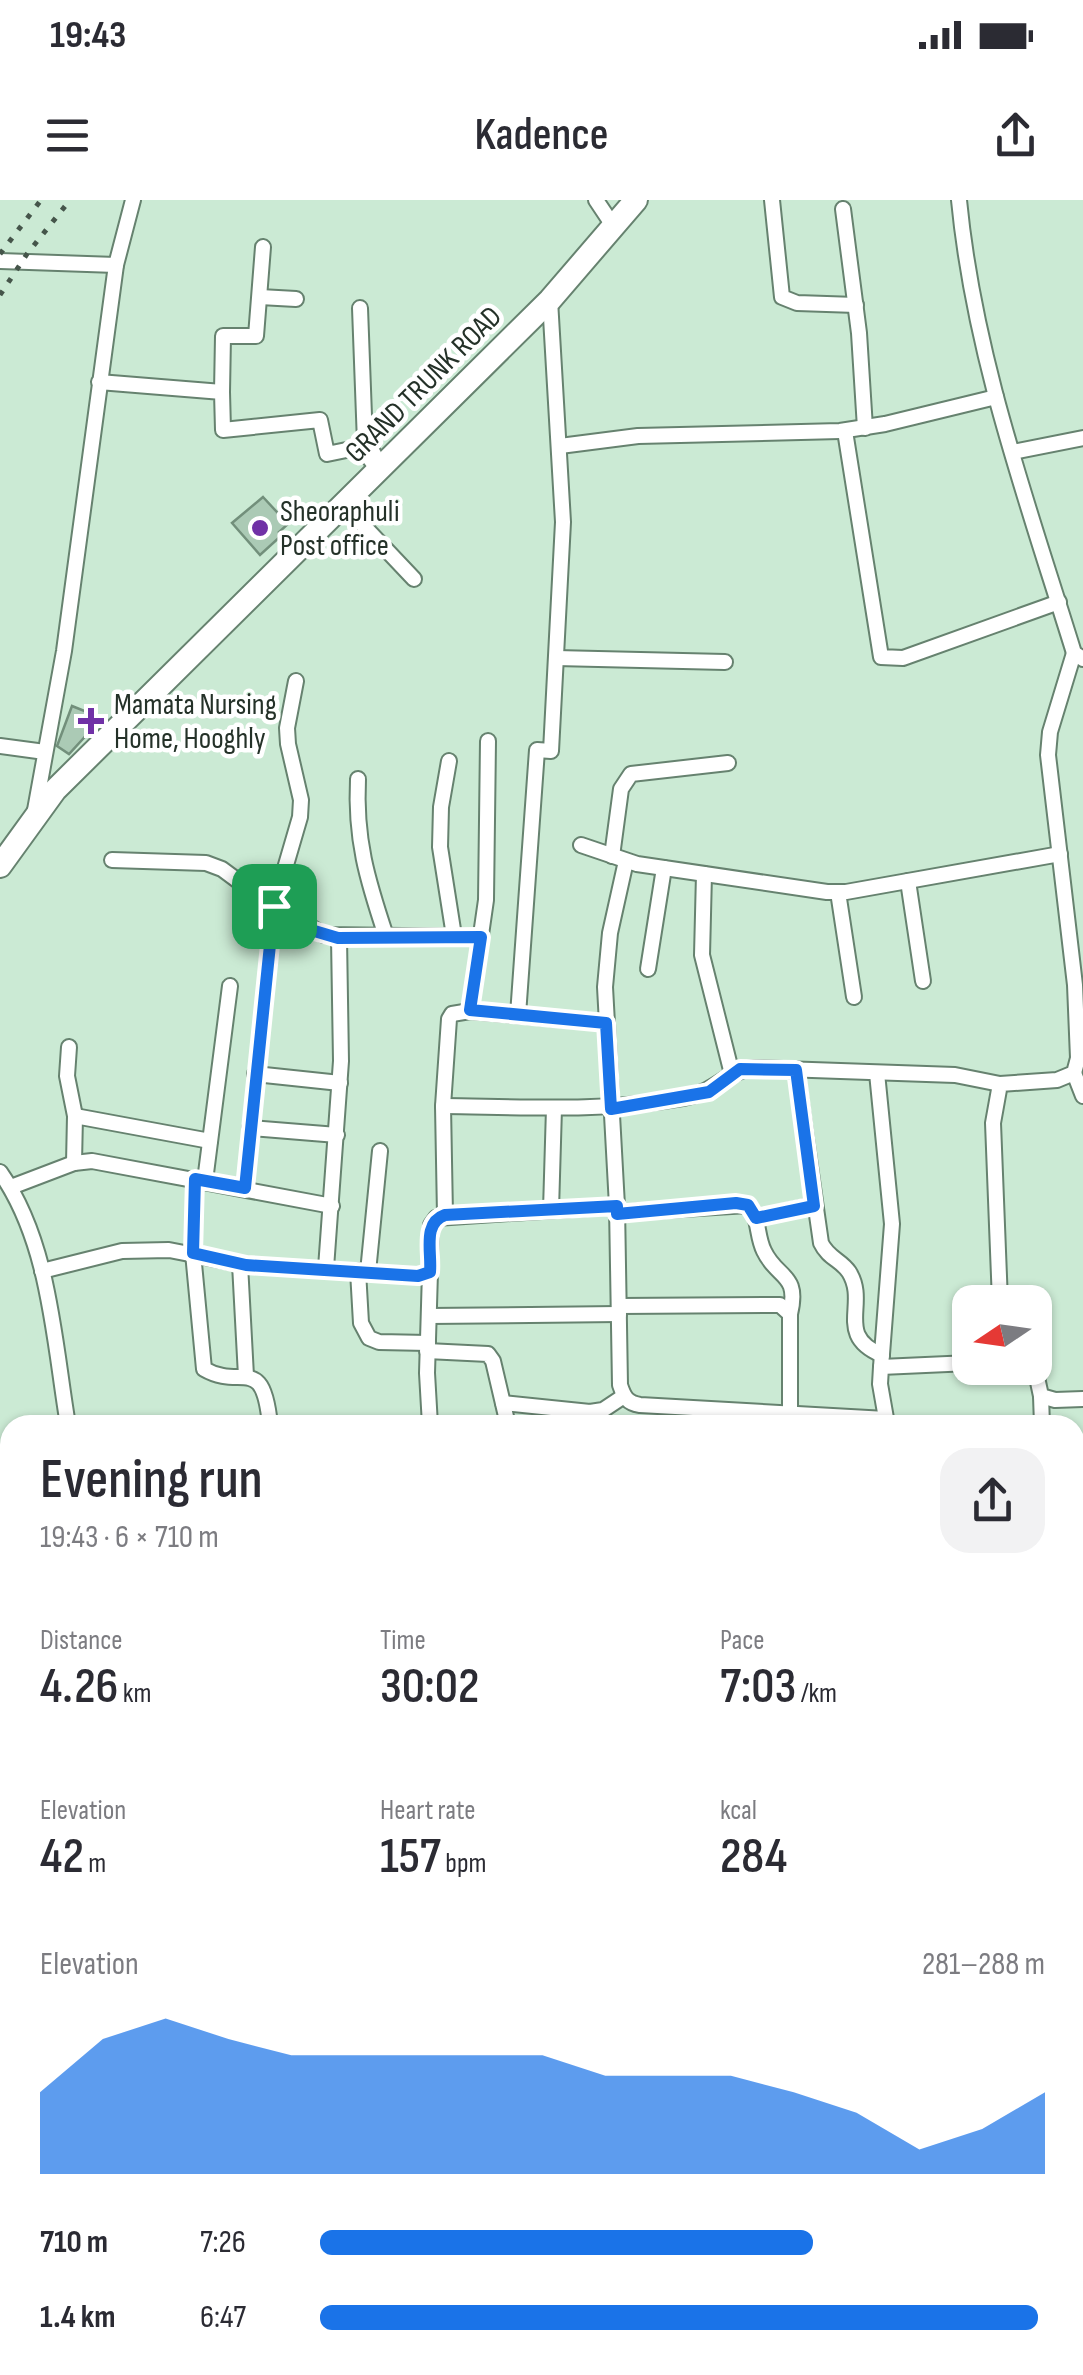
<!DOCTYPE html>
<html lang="en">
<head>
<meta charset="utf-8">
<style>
  body { margin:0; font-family:"Sofia Sans Condensed",sans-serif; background:#f2f2f3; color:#2b2b33; height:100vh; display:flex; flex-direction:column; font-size:38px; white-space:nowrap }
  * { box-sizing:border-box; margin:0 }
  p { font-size:32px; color:#7c7c81 }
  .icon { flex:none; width:55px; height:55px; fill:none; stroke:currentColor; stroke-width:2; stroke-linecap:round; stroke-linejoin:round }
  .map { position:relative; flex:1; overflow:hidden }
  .sheet { position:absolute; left:0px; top:1215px; width:1085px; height:960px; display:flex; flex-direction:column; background:#fff; border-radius:30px 30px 0 0; box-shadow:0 2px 8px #0004 }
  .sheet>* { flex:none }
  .needle { width:65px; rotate:257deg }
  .buttons { position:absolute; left:952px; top:1085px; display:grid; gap:20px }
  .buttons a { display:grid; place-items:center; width:100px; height:100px; border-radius:20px; background:#fff; box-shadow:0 2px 8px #0004; font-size:50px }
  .pin { position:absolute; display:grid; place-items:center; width:85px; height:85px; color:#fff; margin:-42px; border-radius:20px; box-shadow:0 5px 15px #0006 }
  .round { display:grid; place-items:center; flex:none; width:105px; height:105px; border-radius:30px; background:#f2f2f3 }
  .head { display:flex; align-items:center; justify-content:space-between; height:170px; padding:0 40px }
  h1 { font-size:55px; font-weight:600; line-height:75px }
  .metrics { display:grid; grid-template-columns:repeat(3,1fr); gap:15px; height:170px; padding:10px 40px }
  .metrics div { display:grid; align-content:center }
  .metrics b { font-size:50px; font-weight:600 }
  .metrics small { font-size:28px; font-weight:400 }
  .metrics p { font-size:28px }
  .chart { height:280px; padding:20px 40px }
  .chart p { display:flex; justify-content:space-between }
  .chart svg { width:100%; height:180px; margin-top:10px; fill:#1a73e8; opacity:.7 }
  ul { padding:0 40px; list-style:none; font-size:32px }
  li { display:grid; grid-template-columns:160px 120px 1fr; align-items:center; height:75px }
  li i { height:25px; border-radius:12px; background:#1a73e8 }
  .status { display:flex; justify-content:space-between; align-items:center; height:70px; padding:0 50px; background:#fff; direction:ltr }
  .status svg { height:28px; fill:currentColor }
  header { display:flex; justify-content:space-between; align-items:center; height:130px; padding:0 40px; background:#fff; font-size:45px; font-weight:600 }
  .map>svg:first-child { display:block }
  .building { fill:#abcab5; stroke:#728f7b; stroke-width:2.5 }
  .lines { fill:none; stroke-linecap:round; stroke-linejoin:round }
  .minor-casing { stroke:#66826f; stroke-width:18 }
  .primary-casing { stroke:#66826f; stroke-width:26 }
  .minor { stroke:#fff; stroke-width:14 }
  .primary { stroke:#fff; stroke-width:22 }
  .rail { stroke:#45554a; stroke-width:5; stroke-dasharray:5 10; stroke-linecap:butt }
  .route-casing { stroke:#fff; stroke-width:20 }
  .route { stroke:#1a73e8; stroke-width:12 }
  .poi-dot { fill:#7031a6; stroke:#fff; stroke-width:4 }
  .labels { text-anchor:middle; stroke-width:9; stroke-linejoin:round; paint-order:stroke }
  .street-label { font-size:30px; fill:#243128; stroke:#fff }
  .poi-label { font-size:30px; fill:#243128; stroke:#fff; text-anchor:start }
</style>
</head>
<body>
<div class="status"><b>19:43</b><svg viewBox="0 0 49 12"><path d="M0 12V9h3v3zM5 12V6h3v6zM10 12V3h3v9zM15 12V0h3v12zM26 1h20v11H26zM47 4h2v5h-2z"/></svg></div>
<header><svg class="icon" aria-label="menu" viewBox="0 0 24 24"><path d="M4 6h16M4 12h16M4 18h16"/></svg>Kadence<svg class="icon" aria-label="share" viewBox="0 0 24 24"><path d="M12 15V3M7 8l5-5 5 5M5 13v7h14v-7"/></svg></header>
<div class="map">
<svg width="1083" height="2175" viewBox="0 0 1083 2175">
  <rect width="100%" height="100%" fill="#cbead4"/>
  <g class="building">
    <path d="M263,297l25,27 -9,8 3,3 -22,20 -28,-32z"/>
    <path d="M72,506l30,12 -33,36 -12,-8z"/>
  </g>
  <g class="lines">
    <g class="minor-casing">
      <g id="minor">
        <path d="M596,0l18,27"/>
        <path d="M772,0l10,97 15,6 59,2"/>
        <path d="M959,0c15,156 69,304 115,453l9,6"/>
        <path d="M843,9l16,124 6,95"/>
        <path d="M0,61l116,4"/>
        <path d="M260,97l36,2"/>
        <path d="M360,108l5,135 9,11"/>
        <path d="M99,182l123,10 1,38 97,-10 7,34 34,-7 18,24"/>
        <path d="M222,192l1,-56h33l7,-89"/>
        <path d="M845,231l36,226 22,1 156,-56"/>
        <path d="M560,246l78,-10 202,-5 45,-7 111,-27"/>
        <path d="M1013,252l70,-14"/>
        <path d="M343,304l71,75"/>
        <path d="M556,458l169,4"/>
        <path d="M0,546l45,6"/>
        <path d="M449,561l-8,46 -1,40 14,89"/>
        <path d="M358,579c-3,60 9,100 28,157"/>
        <path d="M35,610l29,-159 52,-386 17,-65"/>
        <path d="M581,645l56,19 190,28h19l214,-38"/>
        <path d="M612,656l9,-67 10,-15 97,-11"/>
        <path d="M112,660l94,3 16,6 31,23 71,43 157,2"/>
        <path d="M626,661l-16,72 -5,54 12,219 3,179c4,12 7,18 20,20l246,14"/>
        <path d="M704,674l-2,81 30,119"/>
        <path d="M908,681l15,100"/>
        <path d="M838,692l16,105"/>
        <path d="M648,769l16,-101"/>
        <path d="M470,811l16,-111 2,-159"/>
        <path d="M518,815l19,-265 14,1 12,-229 -13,-222"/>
        <path d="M69,847l-2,29 8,40 -1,47"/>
        <path d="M796,869l25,174c7,15 20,17 28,29 20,32 -15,63 33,83"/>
        <path d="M877,873l15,151 -11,143"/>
        <path d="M1074,873l9,23"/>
        <path d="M255,874l85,9"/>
        <path d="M443,906c81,1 161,6 241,-8 29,-5 44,-28 70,-30l201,7 45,9"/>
        <path d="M75,916l135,25"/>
        <path d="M250,928l87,7"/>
        <path d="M0,972c50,71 54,170 68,253"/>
        <path d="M195,979l-2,74 11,116c38,22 59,-17 66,56"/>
        <path d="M205,981l25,-195"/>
        <path d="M11,987l63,-24 18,-2 240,45"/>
        <path d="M245,989l29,-283 26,-89 1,-17 -13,-56 -1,-16 9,-47"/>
        <path d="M551,1010l3,-102"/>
        <path d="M617,1013l131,-8c12,13 8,30 16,46 13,28 36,22 26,63"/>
        <path d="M445,1015l-2,-109 6,-87 3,-5 18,-3 136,12"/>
        <path d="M756,1018l59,-13"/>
        <path d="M240,1064l6,112"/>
        <path d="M326,1068l15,-207 -2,-123"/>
        <path d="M42,1071l80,-20 47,-1 77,15 172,11 12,-4 1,-47 5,-7 181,-12"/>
        <path d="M358,1071l3,52 8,15 10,4 49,1"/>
        <path d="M368,1072l12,-121"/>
        <path d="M1000,1102l-7,-179 7,-39 57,-4 17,-7 4,-15 -3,-73 -27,-230 2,-23 24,-79"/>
        <path d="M619,1106l161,-1 10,9v101"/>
        <path d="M429,1116l190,-2"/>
        <path d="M427,1151l61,3 5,7 15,64"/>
        <path d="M1035,1168l6,28 14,4 28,-1"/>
        <path d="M1041,1196l1,29"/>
        <path d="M503,1203l87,9 13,-2 21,-14"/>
        <path d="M887,1224l-7,-40 1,-17 89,-4"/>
        <path d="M430,1225l-3,-52 3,-101"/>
        <path d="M1075,1315l8,1"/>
        <path d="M1075,1377l8,-2"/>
        <path d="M0,1413h10"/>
        <path d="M1075,1493l8,-2"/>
        <path d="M1075,1569l8,14"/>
        <path d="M1075,1654l8,-31"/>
        <path d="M0,1702h10"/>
        <path d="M1075,1718l1,58"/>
        <path d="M0,1786l10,-1"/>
        <path d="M0,1839l10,-1"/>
        <path d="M0,1935h10"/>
        <path d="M0,2026h10"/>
        <path d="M1075,2096l8,3"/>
        <path d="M0,2123h10"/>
        <path d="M495,2165l1,10"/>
        <path d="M605,2165v10"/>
        <path d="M834,2165l2,10"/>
        <path d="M932,2165l3,10"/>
        <path d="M114,2172l223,-2 15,5"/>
        <path d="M644,2175l61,-10"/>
      </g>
    </g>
    <g class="primary-casing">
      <path id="primary" d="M0,666l55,-76 495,-490 86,-100"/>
    </g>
    <use href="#minor" class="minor"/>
    <use href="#primary" class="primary"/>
    <g class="rail">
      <path d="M0,54l41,-54"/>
      <path d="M0,95l27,-41 43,-54"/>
    </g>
  </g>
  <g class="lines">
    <g class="route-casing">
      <path id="route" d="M274,706l37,24 27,8 143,-1 -11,73 136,13 5,86 98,-17 31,-23 56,1 18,136 -58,12 -8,-13 -12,-2 -119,11v-8l-172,9c-23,8 -13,37 -15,57l-12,4 -172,-11 -53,-12 2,-74 50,9z"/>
    </g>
    <use href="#route" class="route"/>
  </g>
  <g class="poi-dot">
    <circle cx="260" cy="328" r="10"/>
    <path d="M86 506h10v10h10v10h-10v10h-10v-10h-10v-10h10z"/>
  </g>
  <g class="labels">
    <g class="street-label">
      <text transform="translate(423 184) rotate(-45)" y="10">GRAND TRUNK ROAD</text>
    </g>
    <g class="poi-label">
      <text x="280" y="321">Sheoraphuli<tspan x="280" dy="34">Post office</tspan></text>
      <text x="114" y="514">Mamata Nursing<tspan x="114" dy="34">Home, Hooghly</tspan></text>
    </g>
  </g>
</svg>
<div class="buttons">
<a><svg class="needle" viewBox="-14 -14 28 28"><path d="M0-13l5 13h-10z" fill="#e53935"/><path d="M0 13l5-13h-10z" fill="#7c7c81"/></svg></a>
</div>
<div class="pin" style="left:274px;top:706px;background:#1e9e55"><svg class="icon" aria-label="arrive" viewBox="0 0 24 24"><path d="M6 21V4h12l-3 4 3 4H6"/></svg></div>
<section class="sheet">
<div class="head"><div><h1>Evening run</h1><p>19:43 · 6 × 710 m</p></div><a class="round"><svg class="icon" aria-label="share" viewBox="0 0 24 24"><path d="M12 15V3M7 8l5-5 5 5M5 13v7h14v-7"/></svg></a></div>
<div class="metrics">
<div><p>Distance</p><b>4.26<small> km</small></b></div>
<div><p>Time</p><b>30:02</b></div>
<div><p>Pace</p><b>7:03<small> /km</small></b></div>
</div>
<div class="metrics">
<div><p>Elevation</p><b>42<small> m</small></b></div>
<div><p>Heart rate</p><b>157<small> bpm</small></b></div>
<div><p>kcal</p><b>284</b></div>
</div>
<div class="chart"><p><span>Elevation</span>281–288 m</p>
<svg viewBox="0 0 160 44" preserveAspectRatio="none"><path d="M0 44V24L10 11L20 6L30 11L40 15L50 15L60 15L70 15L80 15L90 20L100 20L110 20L120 24L130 29L140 38L150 33L160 24V44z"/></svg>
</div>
<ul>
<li><b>710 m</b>7:26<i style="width:68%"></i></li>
<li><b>1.4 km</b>6:47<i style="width:99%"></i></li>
</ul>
</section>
</div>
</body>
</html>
